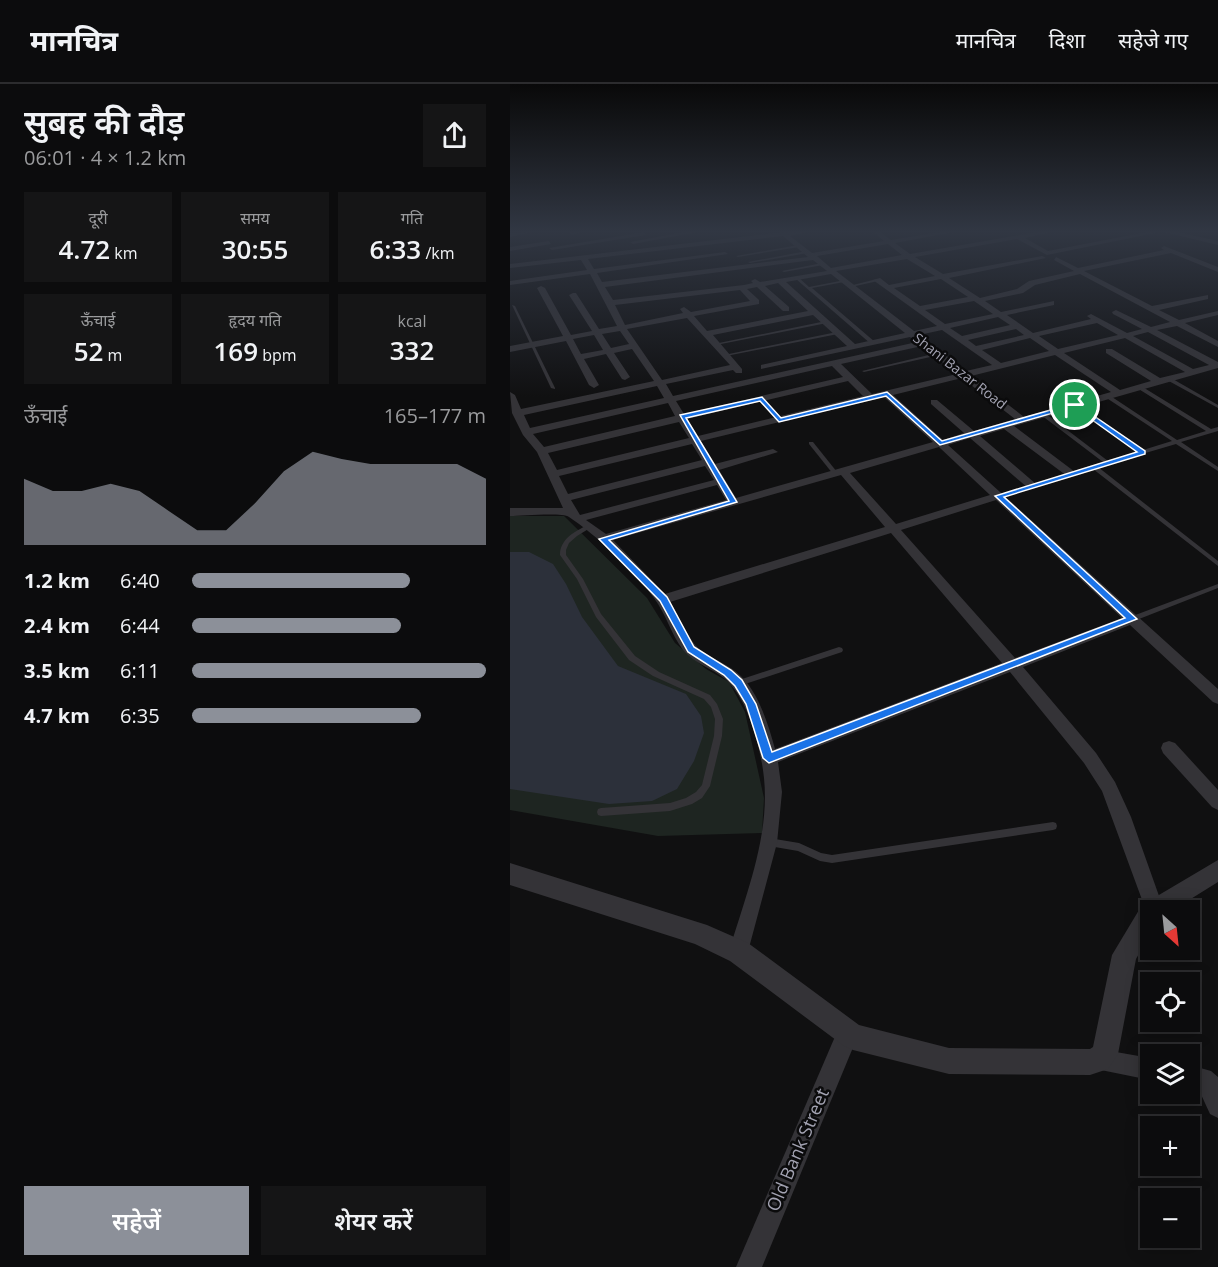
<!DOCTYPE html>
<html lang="hi">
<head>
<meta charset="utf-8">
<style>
  body { margin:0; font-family:"Open Sans","Noto Sans Devanagari",sans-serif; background:#151516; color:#f1f3f6; height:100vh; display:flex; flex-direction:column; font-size:22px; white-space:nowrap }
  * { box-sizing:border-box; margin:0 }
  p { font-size:20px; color:#9a9b9d }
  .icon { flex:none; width:33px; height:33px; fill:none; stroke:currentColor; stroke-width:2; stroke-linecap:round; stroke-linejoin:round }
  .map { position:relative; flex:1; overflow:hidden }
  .drawer { display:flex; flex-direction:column; background:#0c0c0d; width:510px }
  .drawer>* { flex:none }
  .needle { width:39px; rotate:153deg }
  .tools { position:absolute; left:630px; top:816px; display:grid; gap:12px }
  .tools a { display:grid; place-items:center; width:60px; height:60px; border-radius:0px; background:#0c0c0d; box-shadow:0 3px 15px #0003,0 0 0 2px #2c2c2e; font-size:30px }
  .pin { position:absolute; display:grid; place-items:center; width:51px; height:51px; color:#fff; margin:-26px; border:3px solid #fff; border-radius:50%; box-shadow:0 2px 6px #0007 }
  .round { display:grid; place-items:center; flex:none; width:63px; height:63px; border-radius:0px; background:#151516 }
  .summary { display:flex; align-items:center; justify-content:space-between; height:102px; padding:0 24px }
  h1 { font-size:33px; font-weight:600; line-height:45px }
  .metrics { display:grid; grid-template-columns:repeat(3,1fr); gap:9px; height:102px; padding:6px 24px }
  .metrics div { display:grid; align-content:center; border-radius:0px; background:#151516; text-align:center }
  .metrics b { font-size:26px; font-weight:600 }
  .metrics small { font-size:16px; font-weight:400 }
  .metrics p { font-size:16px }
  .chart { height:168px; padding:12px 24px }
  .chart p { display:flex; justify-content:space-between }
  .chart svg { width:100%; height:108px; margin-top:6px; fill:#8c9099; opacity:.7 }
  .cta { display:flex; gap:12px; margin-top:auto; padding:12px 24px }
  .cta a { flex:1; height:69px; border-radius:0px; background:#8c9099; color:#fff; font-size:24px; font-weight:600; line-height:69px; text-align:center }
  .cta a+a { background:#151516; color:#f1f3f6 }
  ul { padding:0 24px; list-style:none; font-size:20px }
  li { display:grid; grid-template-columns:96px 72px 1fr; align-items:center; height:45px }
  li i { height:15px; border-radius:8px; background:#8c9099 }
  header { display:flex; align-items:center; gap:36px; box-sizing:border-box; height:84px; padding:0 30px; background:#0c0c0d; border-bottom:2px solid #2c2c2e }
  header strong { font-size:28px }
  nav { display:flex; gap:33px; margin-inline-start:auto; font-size:21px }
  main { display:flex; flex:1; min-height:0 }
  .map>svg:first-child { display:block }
  .green { fill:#1e2521 }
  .water { fill:#2c303a }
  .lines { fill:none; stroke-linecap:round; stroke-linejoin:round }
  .service { fill:#343337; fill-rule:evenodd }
  .minor { fill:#343337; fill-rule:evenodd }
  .tertiary { fill:#343337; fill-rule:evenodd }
  .route { fill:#1a73e8; stroke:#fff; stroke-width:1.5; fill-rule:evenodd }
  .labels { text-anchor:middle; stroke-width:5; stroke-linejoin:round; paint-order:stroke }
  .far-street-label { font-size:14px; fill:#a2a2b1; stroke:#0b0b0c }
  .near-street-label { font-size:18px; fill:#a2a2b1; stroke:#0b0b0c }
</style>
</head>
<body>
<header>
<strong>मानचित्र</strong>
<nav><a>मानचित्र</a><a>दिशा</a><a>सहेजे गए</a></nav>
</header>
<main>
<section class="drawer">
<div class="summary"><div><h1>सुबह की दौड़</h1><p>06:01 · 4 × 1.2 km</p></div><a class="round"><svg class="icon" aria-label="share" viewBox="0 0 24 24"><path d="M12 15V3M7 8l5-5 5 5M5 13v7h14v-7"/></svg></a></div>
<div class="metrics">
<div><p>दूरी</p><b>4.72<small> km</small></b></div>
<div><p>समय</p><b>30:55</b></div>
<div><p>गति</p><b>6:33<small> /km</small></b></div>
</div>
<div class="metrics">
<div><p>ऊँचाई</p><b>52<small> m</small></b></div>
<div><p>हृदय गति</p><b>169<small> bpm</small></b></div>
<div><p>kcal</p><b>332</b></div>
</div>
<div class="chart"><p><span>ऊँचाई</span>165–177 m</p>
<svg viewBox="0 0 160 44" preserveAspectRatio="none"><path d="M0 44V17L10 22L20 22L30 19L40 22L50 30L60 38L70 38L80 27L90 14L100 6L110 9L120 11L130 11L140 11L150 11L160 17V44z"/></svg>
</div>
<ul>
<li><b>1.2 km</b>6:40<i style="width:74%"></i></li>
<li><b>2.4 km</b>6:44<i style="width:71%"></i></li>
<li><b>3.5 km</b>6:11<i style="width:100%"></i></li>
<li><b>4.7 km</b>6:35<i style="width:78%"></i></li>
</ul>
<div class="cta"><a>सहेजें</a><a>शेयर करें</a></div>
</section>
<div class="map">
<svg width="708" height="1183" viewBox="0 0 708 1183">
  <rect width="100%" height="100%" fill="#101011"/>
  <path class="green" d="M0,432h54l83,82 28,45 31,26 23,13 16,30 19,86 -2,35 -104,3 -148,-26z"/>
  <path class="water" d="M0,468h19l24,12 13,20 16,33 36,49 68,28 15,22 3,17 -10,28 -17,28 -25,12 -43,3 -99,-15z"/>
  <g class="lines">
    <g class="service">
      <path d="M288,161l1,2 -61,10 -2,-1z"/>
      <path d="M297,167l1,2 -58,10 -2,-1z"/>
      <path d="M312,179l1,2 -39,7 -2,-1z"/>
      <path d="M286,193h2l11,10 36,-7 -1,2 -32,6 63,54v2h-4l-75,-65z"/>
      <path d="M367,195l1,2 -27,6 -2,-1z"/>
      <path d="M2,221l3,1 40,82v1l-4,-1z"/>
      <path d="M316,237h1v2l-111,22 -2,-1z"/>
      <path d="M327,248l2,1 -1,1 -112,22 -2,-1z"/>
      <path d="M427,269l2,1v1l-75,17 -2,-1z"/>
      <path d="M657,294h4l47,27v3l-51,-28z"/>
      <path d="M627,302h4l70,43 7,-2v4l-37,11 37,25v4l-42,-27 -78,23 120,94v5l-125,-97 -93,28 -2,1 -3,-2 108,-34 -62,-47v-2h4l63,48 30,-9 -65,-46v-2h4l66,46 29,-9 -67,-44v-2h4l68,45 29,-9 -69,-43z"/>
      <path d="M299,358h4l24,30v2h-4l-24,-30z"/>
      <path d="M78,441l2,1v2l-13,8 -8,7 -3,7v5l17,24 18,35 34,42 24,16 51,23 7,9 6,15 -1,17 -12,50 -8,12 -10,6 -22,7 -69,5 -3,-1 -1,-3 1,-3 3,-1 69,-5 16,-5 10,-6 6,-7 12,-49 1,-17 -4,-12 -7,-8 -51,-23 -24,-16 -33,-43 -19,-38 -17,-24c0,-16 15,-24 28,-30z"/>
      <path d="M708,500v4l-84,33h-2l-3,-2 1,-2z"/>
      <path d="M329,563l3,1 1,2 -1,2 -103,34 -3,-1 -1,-2 1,-2z"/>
      <path d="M543,738l3,1 1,3 -1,3 -3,1 -221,33 -12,-2 -22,-10 -29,-5 -3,-1 -2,-3 2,-3 3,-1 30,5 22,10 11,2z"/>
    </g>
    <g class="minor">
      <path d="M22,148l-22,5v-4z"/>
      <path d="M60,148h11l-9,3z"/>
      <path d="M134,148l2,3 -94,15 -3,-2z"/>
      <path d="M174,148h14l-65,12 -3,-2z"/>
      <path d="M274,148h23l-17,4 22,17 72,-12 -11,-9h7l11,8 49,-8h14l-59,11 15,11 127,-22h14l-26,6 23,13 99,-19h13l-113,23 -30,-16 -102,18 28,17 99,-18 4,2 -97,20 31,20 37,-9 12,-8 45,-10 -20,-11 2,-3 22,11 86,-18 -3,-2 3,-2 54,21v5l-47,-19 -87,18 68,35 56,-11v4l-49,11 20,10 39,-9v4l-33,8 33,18v6l-41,-21 -20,4 61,32v6l-204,58 61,46v4h-8l-63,-47 -24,7 56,48v4h-8l-58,-50 -22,7 270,244v15l-5,-2 -83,-77 -107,42 73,86 19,29 16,35 33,93h-14v7l-2,-1 -46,-125 -18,-28 -74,-91 -232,90 4,30 -5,51 -31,116 -7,3 -7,-3 -3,-7c16,-55 41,-115 35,-174 -3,-29 -16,-81 -40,-100 -13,-10 -30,-15 -41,-28 -12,-16 -17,-36 -29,-52 -18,-26 -59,-64 -85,-81 -7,-5 -48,-1 -59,-1v-8h53l-26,-56 -14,-17 -11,-22 -2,-21 5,3 6,14 133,-28 -22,-32 -18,4 16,24 -5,3 -3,-1 -16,-25 -22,5 15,26 -5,3 -5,-3 -23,-44 -56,11v-6l53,-10 -26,-48 4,-2 4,2 26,47 21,-4 -23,-36 4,-2h3l23,36 18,-3 -27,-52 -80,11v-4l77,-11 -6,-10 -71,8v-4zM273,152l25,21 -206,25 -5,-9 131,-19 -3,-2 -131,17 -6,-10zM378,160l14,11 -71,13 -14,-12zM397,175l28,17 -46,9 -9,-7 -7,2 64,46 -23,5 -78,-60zM303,176l14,11 -67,11 -5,-3 -4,2 2,2 -9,2 -131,15 -8,-13zM321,190l74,59 -50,11 -69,-62zM570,190l90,48 -19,5 -35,-17 -4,2 1,2 29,15 -15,4 -36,-19 -4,2 4,3 -58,14 -26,-18 47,-10v-4l-53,11 -16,-11 38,-8 12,-8zM431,195l27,18 -48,9 -26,-18zM268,199l30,28 -101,20 -13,-15 65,-12v-4l-12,-11 10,-2 26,24h6v-4l-24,-21zM230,206l10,11 -59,11 -7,-5 -4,2 3,4 -58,12 -10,-20zM464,217l19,13 -48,10 -20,-14zM303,231l34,31 -86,19v4l149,-32 7,5 -244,54 -7,-12 67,-14 3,3h6v-4l-29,-34zM488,233l12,8 -48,11 -12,-8zM177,234l43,47 -68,15 -35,-51zM587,239l21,12 -60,14 -19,-13zM506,245l8,6 -48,11 -8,-6zM432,246l50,35 -26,6 -47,-36zM110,247l9,13 -18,4 -9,-14zM638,248l61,33 -16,4 -60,-33zM84,251l9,15 -22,4 -8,-15zM520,254l19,13 -48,12 -19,-13zM615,254l60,34 -25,6 -48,-29h-6v4l45,28 -31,9 -56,-37zM412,262l35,28 -85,20 -31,-30zM545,271l56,37 -87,25 -53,-41zM322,282l11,11 -159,37 -8,-13zM452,294l53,41 -41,12 -37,-31h-6v4l33,29 -21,7 -50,-45zM338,297l15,15 -165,40 -11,-17zM147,302l7,12 -134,30 -6,-13zM374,313l49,45 -197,56 -17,-28 59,-18 -5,-3 -58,15 -14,-23zM158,319l7,13 -131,31 -11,-13zM169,338l10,16 -132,32 -9,-17zM182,360l10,16 -134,34 -9,-18zM429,363l51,48 -94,29 -46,-51zM195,382l9,14 -134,35 -9,-15zM331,391l44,52 -220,67 -52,-54zM207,401l9,15 -120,34 -20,-14zM486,416l126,118 -107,40 -114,-128zM381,449l111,130 -227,86c-7,-26 -18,-62 -40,-78 -12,-9 -28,-14 -39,-25 -11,-13 -17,-30 -26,-44z"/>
      <path d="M39,157l2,3 -41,7v-4z"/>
      <path d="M659,657l6,2 43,47v20l-6,-3 -49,-54 -2,-5 2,-5z"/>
      <path d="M338,938l8,3 3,8 -97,234h-26l104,-242z"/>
      <path d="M589,965l51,9v22l-59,-12 -3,-8 3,-8z"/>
      <path d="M680,981l21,6 7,6v41l-8,-4 -11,-24 -9,-3z"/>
    </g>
    <g class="tertiary">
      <path d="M654,148h14l40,9v4z"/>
      <path d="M708,776v22l-45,28h-23v24l-14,25 -18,95 -10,15 -18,6 -141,-1 -96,-24 -9,-4 -114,-85 -35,-17 -185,-59v-22l197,62 41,18 111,82 90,23 141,1 3,-2 19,-92 30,-50z"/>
    </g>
  </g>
  <linearGradient id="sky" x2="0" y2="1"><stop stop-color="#090909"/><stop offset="0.47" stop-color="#313743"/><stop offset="1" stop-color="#313743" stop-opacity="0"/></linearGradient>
  <rect width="708" height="313" fill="url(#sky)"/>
  <path class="route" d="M377,308l55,49 133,-38 70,48v3l-141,43 133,122 -368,144 -6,-5 -17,-54 -11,-18 -11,-11 -36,-23 -28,-51 -61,-62 130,-38 -49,-86 82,-18 19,21zM376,312l54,49 134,-38 63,45 -142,44 130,122 -353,134 -16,-48 -14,-24 -11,-10 -37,-23 -27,-50 -58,-57 128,-38 -51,-84 74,-17 19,21z"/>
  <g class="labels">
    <g class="far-street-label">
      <text transform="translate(450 287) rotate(38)" y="5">Shani Bazar Road</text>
    </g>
    <g class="near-street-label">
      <text transform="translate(288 1066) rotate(-67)" y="6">Old Bank Street</text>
    </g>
  </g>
</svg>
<div class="tools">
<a><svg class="needle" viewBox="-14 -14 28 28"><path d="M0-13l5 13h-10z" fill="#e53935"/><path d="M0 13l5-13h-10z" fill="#9a9b9d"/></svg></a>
<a><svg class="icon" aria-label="locate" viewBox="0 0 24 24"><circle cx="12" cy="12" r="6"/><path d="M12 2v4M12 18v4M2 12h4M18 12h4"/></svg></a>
<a><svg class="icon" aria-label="layers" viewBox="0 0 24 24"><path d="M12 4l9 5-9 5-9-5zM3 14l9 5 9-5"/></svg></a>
<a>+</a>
<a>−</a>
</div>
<div class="pin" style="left:565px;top:321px;background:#1e9e55"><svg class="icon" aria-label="arrive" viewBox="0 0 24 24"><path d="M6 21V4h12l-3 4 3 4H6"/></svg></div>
</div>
</main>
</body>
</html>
